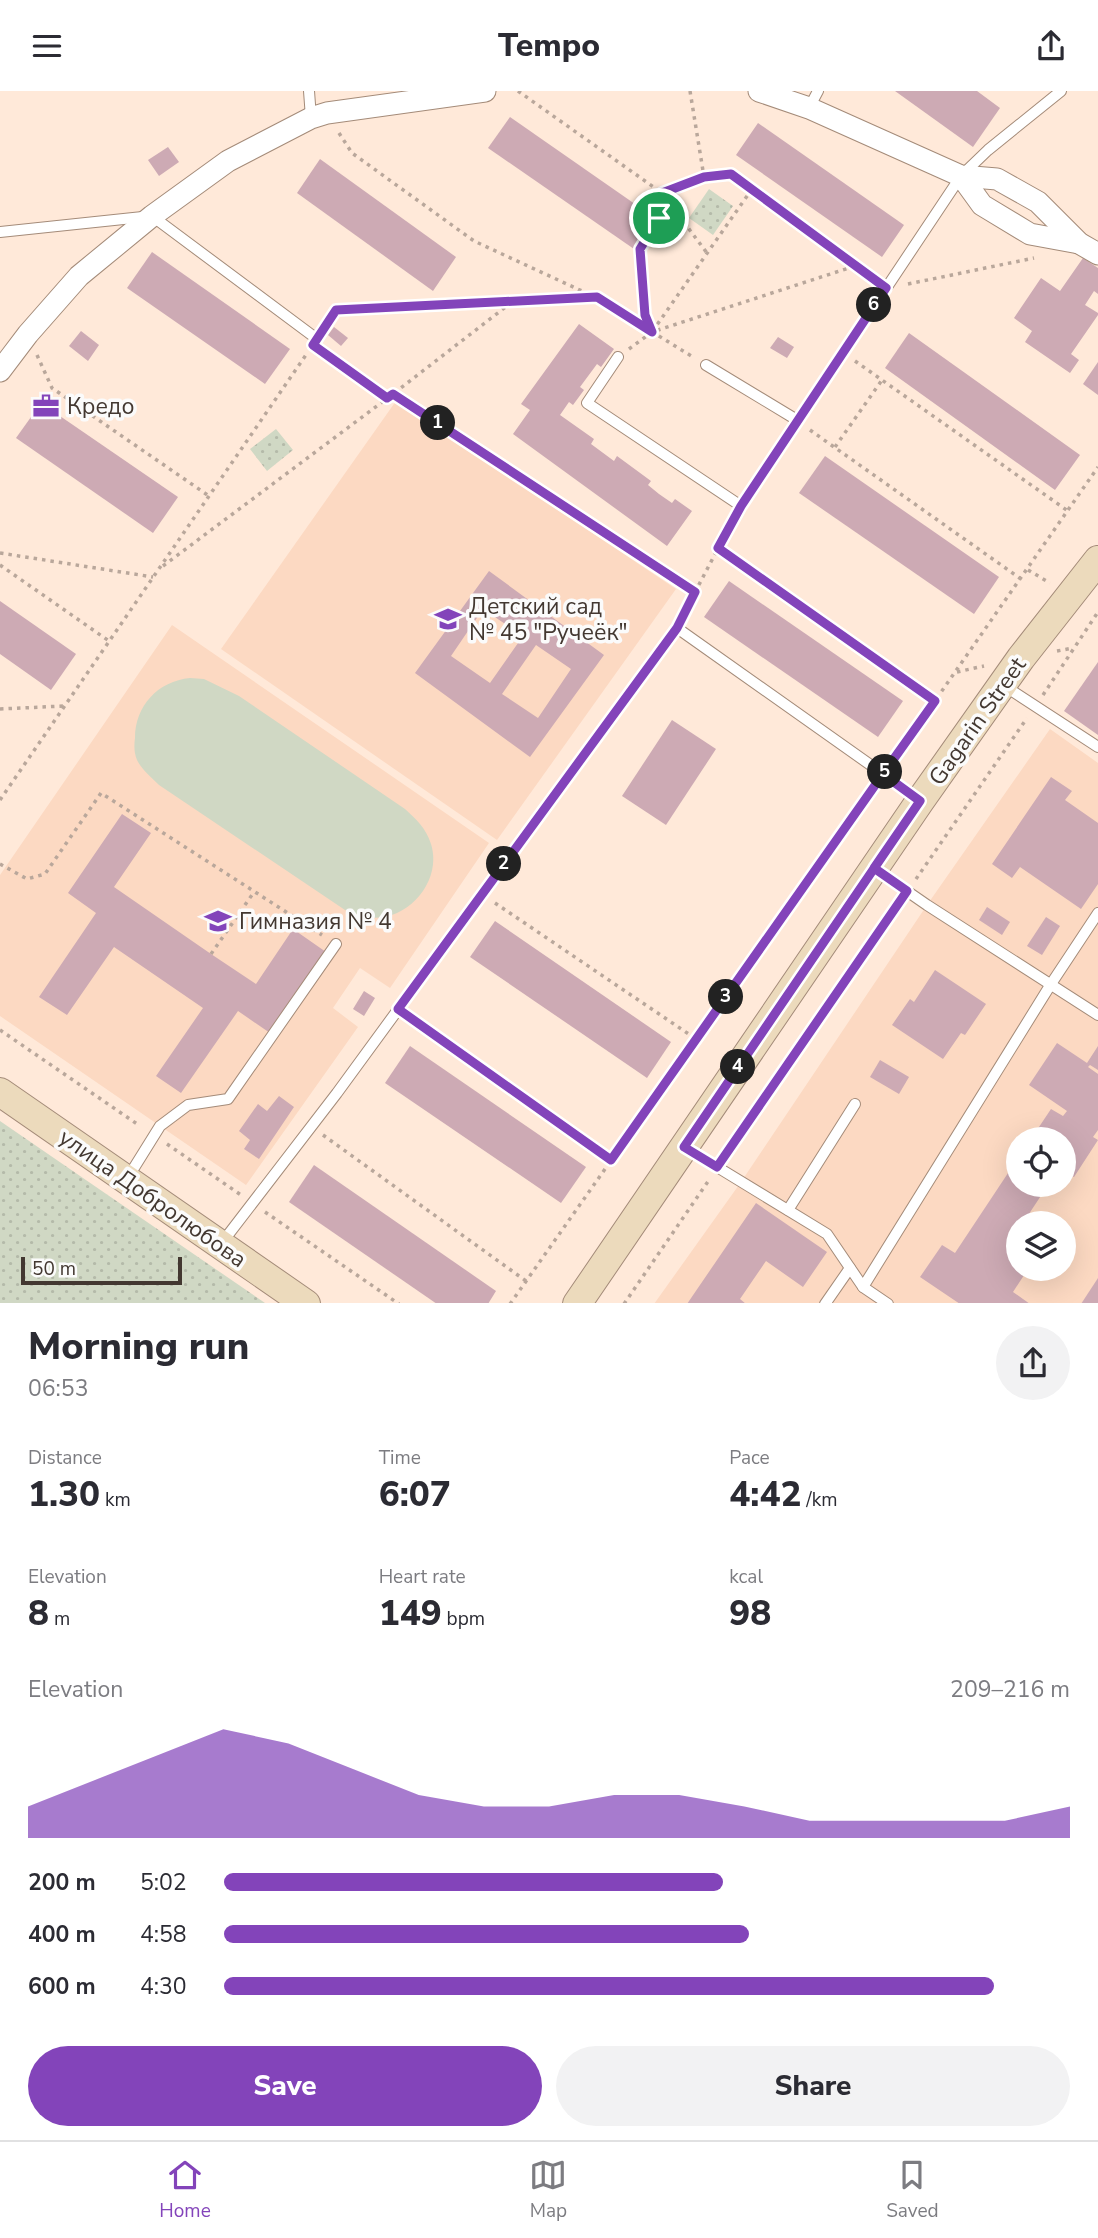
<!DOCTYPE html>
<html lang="en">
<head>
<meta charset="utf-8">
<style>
  body { margin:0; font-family:"Nunito Sans",sans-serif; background:#f2f2f3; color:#2b2b33; height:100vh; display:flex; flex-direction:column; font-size:26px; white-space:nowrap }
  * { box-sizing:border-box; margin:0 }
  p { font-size:23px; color:#7c7c81 }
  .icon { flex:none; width:38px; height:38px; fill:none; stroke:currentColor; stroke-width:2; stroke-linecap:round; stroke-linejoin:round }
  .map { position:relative; height:1212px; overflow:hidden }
  .panel { display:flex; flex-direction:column; background:#fff; flex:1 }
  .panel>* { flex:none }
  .fabs { position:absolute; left:1006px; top:1036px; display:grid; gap:14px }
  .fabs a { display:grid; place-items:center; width:70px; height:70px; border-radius:50%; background:#fff; box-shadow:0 7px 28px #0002; font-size:35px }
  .scale { position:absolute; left:21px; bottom:18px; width:161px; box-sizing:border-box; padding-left:7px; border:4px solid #433831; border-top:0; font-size:19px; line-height:24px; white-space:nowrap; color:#433831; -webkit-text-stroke:5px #fbfbfb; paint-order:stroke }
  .pin { position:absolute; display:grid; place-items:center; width:60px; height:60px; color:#fff; margin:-30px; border:4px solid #fff; border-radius:50%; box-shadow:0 2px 7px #0007 }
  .km { position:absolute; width:35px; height:35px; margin:-18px; border-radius:50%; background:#222; color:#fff; font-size:19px; line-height:35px; text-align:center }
  .round { display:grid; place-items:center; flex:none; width:74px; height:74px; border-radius:37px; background:#f2f2f3 }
  .headline { display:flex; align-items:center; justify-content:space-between; height:119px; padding:0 28px }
  h1 { font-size:38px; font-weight:800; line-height:52px }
  .metrics { display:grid; grid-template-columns:repeat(3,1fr); gap:10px; height:119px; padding:7px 28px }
  .metrics div { display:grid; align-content:center }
  .metrics b { font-size:35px; font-weight:800 }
  .metrics small { font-size:19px; font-weight:400 }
  .metrics p { font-size:19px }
  .chart { height:196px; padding:14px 28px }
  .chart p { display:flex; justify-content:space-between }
  .chart svg { width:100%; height:126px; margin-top:7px; fill:#8344ba; opacity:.7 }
  .cta { display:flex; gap:14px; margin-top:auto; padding:14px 28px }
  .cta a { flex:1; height:80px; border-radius:42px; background:#8344ba; color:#fff; font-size:28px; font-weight:800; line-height:80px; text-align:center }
  .cta a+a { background:#f2f2f3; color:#2b2b33 }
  ul { padding:0 28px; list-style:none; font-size:23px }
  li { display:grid; grid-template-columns:112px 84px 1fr; align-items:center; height:52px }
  li i { height:18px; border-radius:9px; background:#8344ba }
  header { display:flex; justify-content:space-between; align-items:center; height:91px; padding:0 28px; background:#fff; font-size:32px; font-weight:800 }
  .menu { display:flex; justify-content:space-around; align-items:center; height:98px; border-top:2px solid #e1e1e2; background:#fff; font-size:19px; color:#7c7c81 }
  .menu a { display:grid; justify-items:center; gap:4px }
  .menu .current { color:#8344ba }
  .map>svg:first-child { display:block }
  .built { fill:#fcd9c2; fill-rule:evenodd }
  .green { fill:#d0d8c4 }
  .park { fill:url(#park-dots) }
  .building { fill:#cdaab4; fill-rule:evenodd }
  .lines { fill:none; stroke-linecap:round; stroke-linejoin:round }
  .lane-casing { stroke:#a48b79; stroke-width:12 }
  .street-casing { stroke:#a48b79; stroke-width:23 }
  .secondary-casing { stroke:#a48b79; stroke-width:30 }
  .path { stroke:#b9a79b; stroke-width:3.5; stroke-dasharray:3.5 5; stroke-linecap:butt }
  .lane { stroke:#fff; stroke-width:10 }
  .street { stroke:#fff; stroke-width:21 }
  .secondary { stroke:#ecdabc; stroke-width:28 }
  .route-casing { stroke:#fff; stroke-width:14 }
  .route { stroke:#8344ba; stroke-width:9 }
  .labels { text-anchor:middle; stroke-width:7; stroke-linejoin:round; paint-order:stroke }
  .poi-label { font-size:23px; fill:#433831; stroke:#fbfbfb; text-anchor:start }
  .street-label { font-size:23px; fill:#433831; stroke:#fbfbfb }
</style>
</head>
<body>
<header><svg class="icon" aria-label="menu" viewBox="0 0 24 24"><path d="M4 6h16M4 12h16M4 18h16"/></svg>Tempo<svg class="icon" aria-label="share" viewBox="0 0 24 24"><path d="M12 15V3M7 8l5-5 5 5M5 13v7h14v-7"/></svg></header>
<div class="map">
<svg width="1098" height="1213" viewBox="0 0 1098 1213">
  <defs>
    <pattern id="park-dots" width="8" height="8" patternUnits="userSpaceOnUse" patternTransform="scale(1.75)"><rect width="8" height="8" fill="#d0d8c4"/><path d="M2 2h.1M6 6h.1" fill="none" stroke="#b4baa9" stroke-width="1.8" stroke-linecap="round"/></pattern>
  </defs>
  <rect width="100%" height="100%" fill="#ffe9d9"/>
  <g class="built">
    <path d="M396,310l280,188 -179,251 -276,-191z"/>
    <path d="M172,534l317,218 -99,145 -30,-20 -27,40 25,19 -112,158 -246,-169v-141z"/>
    <path d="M1050,638l48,34v540l-444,1 87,-122 186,-277zM1018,1048h46v46h-46zM1018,1132h46v46h-46z"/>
  </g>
  <path class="green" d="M190,587l14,1 35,17 166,113c11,10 21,19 26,35 12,38 -25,80 -65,73 -7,-1 -14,-5 -21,-7l-186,-125c-8,-8 -17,-15 -22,-25 -3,-7 -3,-15 -2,-22 0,-32 23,-57 55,-60z"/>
  <g class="park">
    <path d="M709,98l24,17 -20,29 -24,-17z"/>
    <path d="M276,338l17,21 -26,21 -17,-22z"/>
    <path d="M0,1030l265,182h-265z"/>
  </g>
  <g class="building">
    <path d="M895,0h82l23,17 -27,39z"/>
    <path d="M510,26l145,101 -21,31 -146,-101z"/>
    <path d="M758,32l146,102 -22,32 -146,-102z"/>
    <path d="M168,56l11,15 -20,14 -11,-16z"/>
    <path d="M320,68l136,98 -23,34 -136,-98z"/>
    <path d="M152,161l138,97 -25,35 -138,-96z"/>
    <path d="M1083,167l15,10v26l-4,-3 -9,14 13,8v2l-27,39 8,6 -9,13 -45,-31 7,-11 -18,-13 27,-40 19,13z"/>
    <path d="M579,233l35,25 -13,18 -4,-3 -17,23 4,3 -11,15 -4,-3 -9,13 34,24 -3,5 23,17 3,-5 34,25 -3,4 11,9 13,9 3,-4 17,12 -25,35 -154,-112 17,-24 -9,-6z"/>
    <path d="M334,236l14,11 -7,8 -13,-11z"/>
    <path d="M81,240l18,14 -11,16 -19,-15z"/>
    <path d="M909,242l171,122 -25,35 -170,-122z"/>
    <path d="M778,246l16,10 -7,11 -17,-10z"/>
    <path d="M1098,271v33l-15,-11z"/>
    <path d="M41,312l137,94 -25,36 -137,-95z"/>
    <path d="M825,365l174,121 -25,37 -175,-121z"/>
    <path d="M489,480l115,84 -74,102 -115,-84zM483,518l40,27 -33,47 -39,-27zM536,554l35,24 -33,49 -36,-24z"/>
    <path d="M729,490l174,120 -25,36 -174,-120z"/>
    <path d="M0,510l76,53 -25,36 -51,-36z"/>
    <path d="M1098,571v73l-34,-24z"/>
    <path d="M672,629l44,29 -50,76 -44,-29z"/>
    <path d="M1051,686l21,14 -7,9 33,23v61l-17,25 -61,-42 -8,11 -20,-14z"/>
    <path d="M122,723l29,19 -37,54 97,67 45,30 37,-55 33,23 -56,81 -32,-22 -57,82 -25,-17 47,-68 -89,-61 -47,68 -28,-18 57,-84 -28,-20z"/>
    <path d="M987,816l23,15 -8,13 -23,-15z"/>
    <path d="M1046,826l14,9 -18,29 -15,-9z"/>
    <path d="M495,830l176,121 -24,36 -177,-121z"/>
    <path d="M935,879l51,34 -21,31 -4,-2 -18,26 -51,-34 18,-26 4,3z"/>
    <path d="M364,900l11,7 -11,18 -11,-7z"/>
    <path d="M1057,952l30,20 11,-17v24l-8,-5 -2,2 10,7v56l-5,7 5,3 -24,37 -10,-6v-32h-33l20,-30 12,7 4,-5 -38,-26z"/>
    <path d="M410,955l176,121 -25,36 -176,-120z"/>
    <path d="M880,969l29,17 -10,17 -29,-17z"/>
    <path d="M279,1005l15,11 -35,52 -15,-10 6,-9 -11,-9 19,-27 9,7z"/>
    <path d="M1018,1067v27h30l-25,38h-5v6l-6,10 6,4v26h10l-15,23 17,12h-70l-40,-27 22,-32 13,8z"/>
    <path d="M314,1074l182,126 -8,13h-51l-148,-102z"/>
    <path d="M756,1112l71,49 -24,35 -37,-26 -26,38 6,5h-59z"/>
    <path d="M1098,1187v26h-17z"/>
  </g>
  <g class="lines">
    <g class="lane-casing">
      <g id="lane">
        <path d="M309,0l2,27"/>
        <path d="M809,17l9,-17"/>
        <path d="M0,141l152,-16 165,123"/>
        <path d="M618,266l-31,46 154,103 220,-330 27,-26 73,-59"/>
        <path d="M706,274l91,55"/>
        <path d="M1003,594l95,62"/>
        <path d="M875,778l52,36 171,110"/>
        <path d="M686,1057l141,86 36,53 25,17"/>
        <path d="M127,1088l33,-53 28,-21 40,-6 108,-155"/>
        <path d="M788,1119l67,-106"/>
        <path d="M221,1153l116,-151 340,-465 243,172"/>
        <path d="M863,1196l188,-303 47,-71"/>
        <path d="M825,1213l25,-36"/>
      </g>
    </g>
    <g class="street-casing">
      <g id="street">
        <path d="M759,0l50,17 152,68 36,3 41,23 41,41 19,11"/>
        <path d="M961,85l21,29 48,29 49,9"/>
        <path d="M0,280l28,-37 51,-58 73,-60 76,-55 83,-43 16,-5 158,-22"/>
      </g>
    </g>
    <g class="secondary-casing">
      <g id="secondary">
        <path d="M0,1001l306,212"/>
        <path d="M577,1213l343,-503 101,-143 77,-98"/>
      </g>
    </g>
    <g class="path">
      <path d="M518,0l144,102 45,60"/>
      <path d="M690,0l14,86"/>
      <path d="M339,42l13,20 122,88 123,57 96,59"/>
      <path d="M752,98l-100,143 -7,-17 -5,-66 19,-31 3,-25 42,-16 27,-3 144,107"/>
      <path d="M908,193l126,-26"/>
      <path d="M326,234l10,-15 261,-12"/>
      <path d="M629,258l23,-17 203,-66"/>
      <path d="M324,261l63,47"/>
      <path d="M37,264l15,33 157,108"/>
      <path d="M855,270l213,150"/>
      <path d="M393,303l302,198"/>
      <path d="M810,339l211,149"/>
      <path d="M835,356l47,-67"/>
      <path d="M718,457l217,153"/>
      <path d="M0,462l153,24"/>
      <path d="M0,474l109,76"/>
      <path d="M163,475l230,-172 119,-92"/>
      <path d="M1028,479l22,13"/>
      <path d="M683,524l50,-95"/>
      <path d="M1057,560l16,-3"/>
      <path d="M957,581l27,-6"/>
      <path d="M1043,604l55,-83"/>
      <path d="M0,618l64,-3"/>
      <path d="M893,670l205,-294"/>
      <path d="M0,709l308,-448"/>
      <path d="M0,773l27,15 18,-5 56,-81 221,142"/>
      <path d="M916,788l111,-161"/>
      <path d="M495,812l201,136"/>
      <path d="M211,863l43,-62"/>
      <path d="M410,927l201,141"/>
      <path d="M0,939l140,96"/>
      <path d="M323,1044l203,146"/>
      <path d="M167,1053l74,51"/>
      <path d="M725,1065l174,-253"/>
      <path d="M265,1121l134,92"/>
      <path d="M510,1213l364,-517"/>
      <path d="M624,1213l85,-124"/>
    </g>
    <use href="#lane" class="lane"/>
    <use href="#street" class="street"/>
    <use href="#secondary" class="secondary"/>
  </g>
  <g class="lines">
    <g class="route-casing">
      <path id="route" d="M659,127l-19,31 5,66 7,17 -55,-35 -261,13 -23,35 74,53 6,-4 302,198 -18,36 -279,381 213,151 272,-386 37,27 -236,346 33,20 190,-276 -33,-23 46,-67 -37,-27 52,-73 -217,-153 23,-42 145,-218 -155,-114 -27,3 -42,16 -3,25"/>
    </g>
    <use href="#route" class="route"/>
  </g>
  <defs>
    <g id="office-bare" transform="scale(2.1)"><path d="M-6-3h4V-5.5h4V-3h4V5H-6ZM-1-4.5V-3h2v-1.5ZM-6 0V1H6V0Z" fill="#8344ba" stroke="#fbfbfb" stroke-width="2.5" paint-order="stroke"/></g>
    <g id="school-bare" transform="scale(2.1)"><path d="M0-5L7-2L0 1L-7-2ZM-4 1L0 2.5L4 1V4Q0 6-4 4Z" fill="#8344ba" stroke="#fbfbfb" stroke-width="2.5" paint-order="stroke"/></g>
  </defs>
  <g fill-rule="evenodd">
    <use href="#office-bare" x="46" y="315"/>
    <use href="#school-bare" x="448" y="528"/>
    <use href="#school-bare" x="218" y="830"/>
  </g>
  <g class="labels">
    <g class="poi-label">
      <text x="67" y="323">Кредо</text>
      <text x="469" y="523">Детский сад<tspan x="469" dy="26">№ 45 "Ручеёк"</tspan></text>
      <text x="239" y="838">Гимназия № 4</text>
    </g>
    <g class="street-label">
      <text transform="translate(977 630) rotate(-55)" y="8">Gagarin Street</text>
      <text transform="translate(153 1107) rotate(35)" y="8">улица Добролюбова</text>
    </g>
  </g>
</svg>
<div class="fabs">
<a><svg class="icon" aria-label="locate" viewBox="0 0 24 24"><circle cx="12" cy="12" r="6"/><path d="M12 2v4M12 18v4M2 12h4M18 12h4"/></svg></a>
<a><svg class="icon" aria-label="layers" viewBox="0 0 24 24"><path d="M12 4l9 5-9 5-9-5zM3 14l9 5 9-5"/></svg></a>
</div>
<div class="scale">50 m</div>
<div class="pin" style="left:659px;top:127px;background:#1e9e55"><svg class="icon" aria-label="arrive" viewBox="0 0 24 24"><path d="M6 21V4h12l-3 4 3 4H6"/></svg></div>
<b class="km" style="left:438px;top:332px">1</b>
<b class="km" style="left:504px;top:773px">2</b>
<b class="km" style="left:726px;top:906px">3</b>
<b class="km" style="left:738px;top:976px">4</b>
<b class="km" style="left:885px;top:681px">5</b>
<b class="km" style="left:874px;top:214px">6</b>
</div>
<section class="panel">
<div class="headline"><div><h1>Morning run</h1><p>06:53</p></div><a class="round"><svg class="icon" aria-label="share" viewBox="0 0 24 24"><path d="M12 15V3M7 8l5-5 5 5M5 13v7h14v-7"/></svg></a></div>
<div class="metrics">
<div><p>Distance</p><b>1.30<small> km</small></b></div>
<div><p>Time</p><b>6:07</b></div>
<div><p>Pace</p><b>4:42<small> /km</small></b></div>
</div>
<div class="metrics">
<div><p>Elevation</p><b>8<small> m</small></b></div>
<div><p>Heart rate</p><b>149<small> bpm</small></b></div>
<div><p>kcal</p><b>98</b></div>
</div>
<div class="chart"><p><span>Elevation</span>209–216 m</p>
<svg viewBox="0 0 160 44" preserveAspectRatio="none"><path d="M0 44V33L10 24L20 15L30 6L40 11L50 20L60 29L70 33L80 33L90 29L100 29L110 33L120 38L130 38L140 38L150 38L160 33V44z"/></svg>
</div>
<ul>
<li><b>200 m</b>5:02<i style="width:59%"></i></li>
<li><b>400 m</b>4:58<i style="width:62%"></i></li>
<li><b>600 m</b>4:30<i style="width:91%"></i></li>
</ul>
<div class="cta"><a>Save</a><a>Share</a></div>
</section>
<nav class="menu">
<a class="current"><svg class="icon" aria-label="home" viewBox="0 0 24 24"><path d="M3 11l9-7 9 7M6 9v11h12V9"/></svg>Home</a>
<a><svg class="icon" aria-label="map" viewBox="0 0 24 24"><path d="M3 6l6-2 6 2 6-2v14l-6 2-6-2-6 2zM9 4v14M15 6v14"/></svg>Map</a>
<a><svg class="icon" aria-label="saved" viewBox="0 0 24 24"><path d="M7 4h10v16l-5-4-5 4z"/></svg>Saved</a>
</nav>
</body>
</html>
